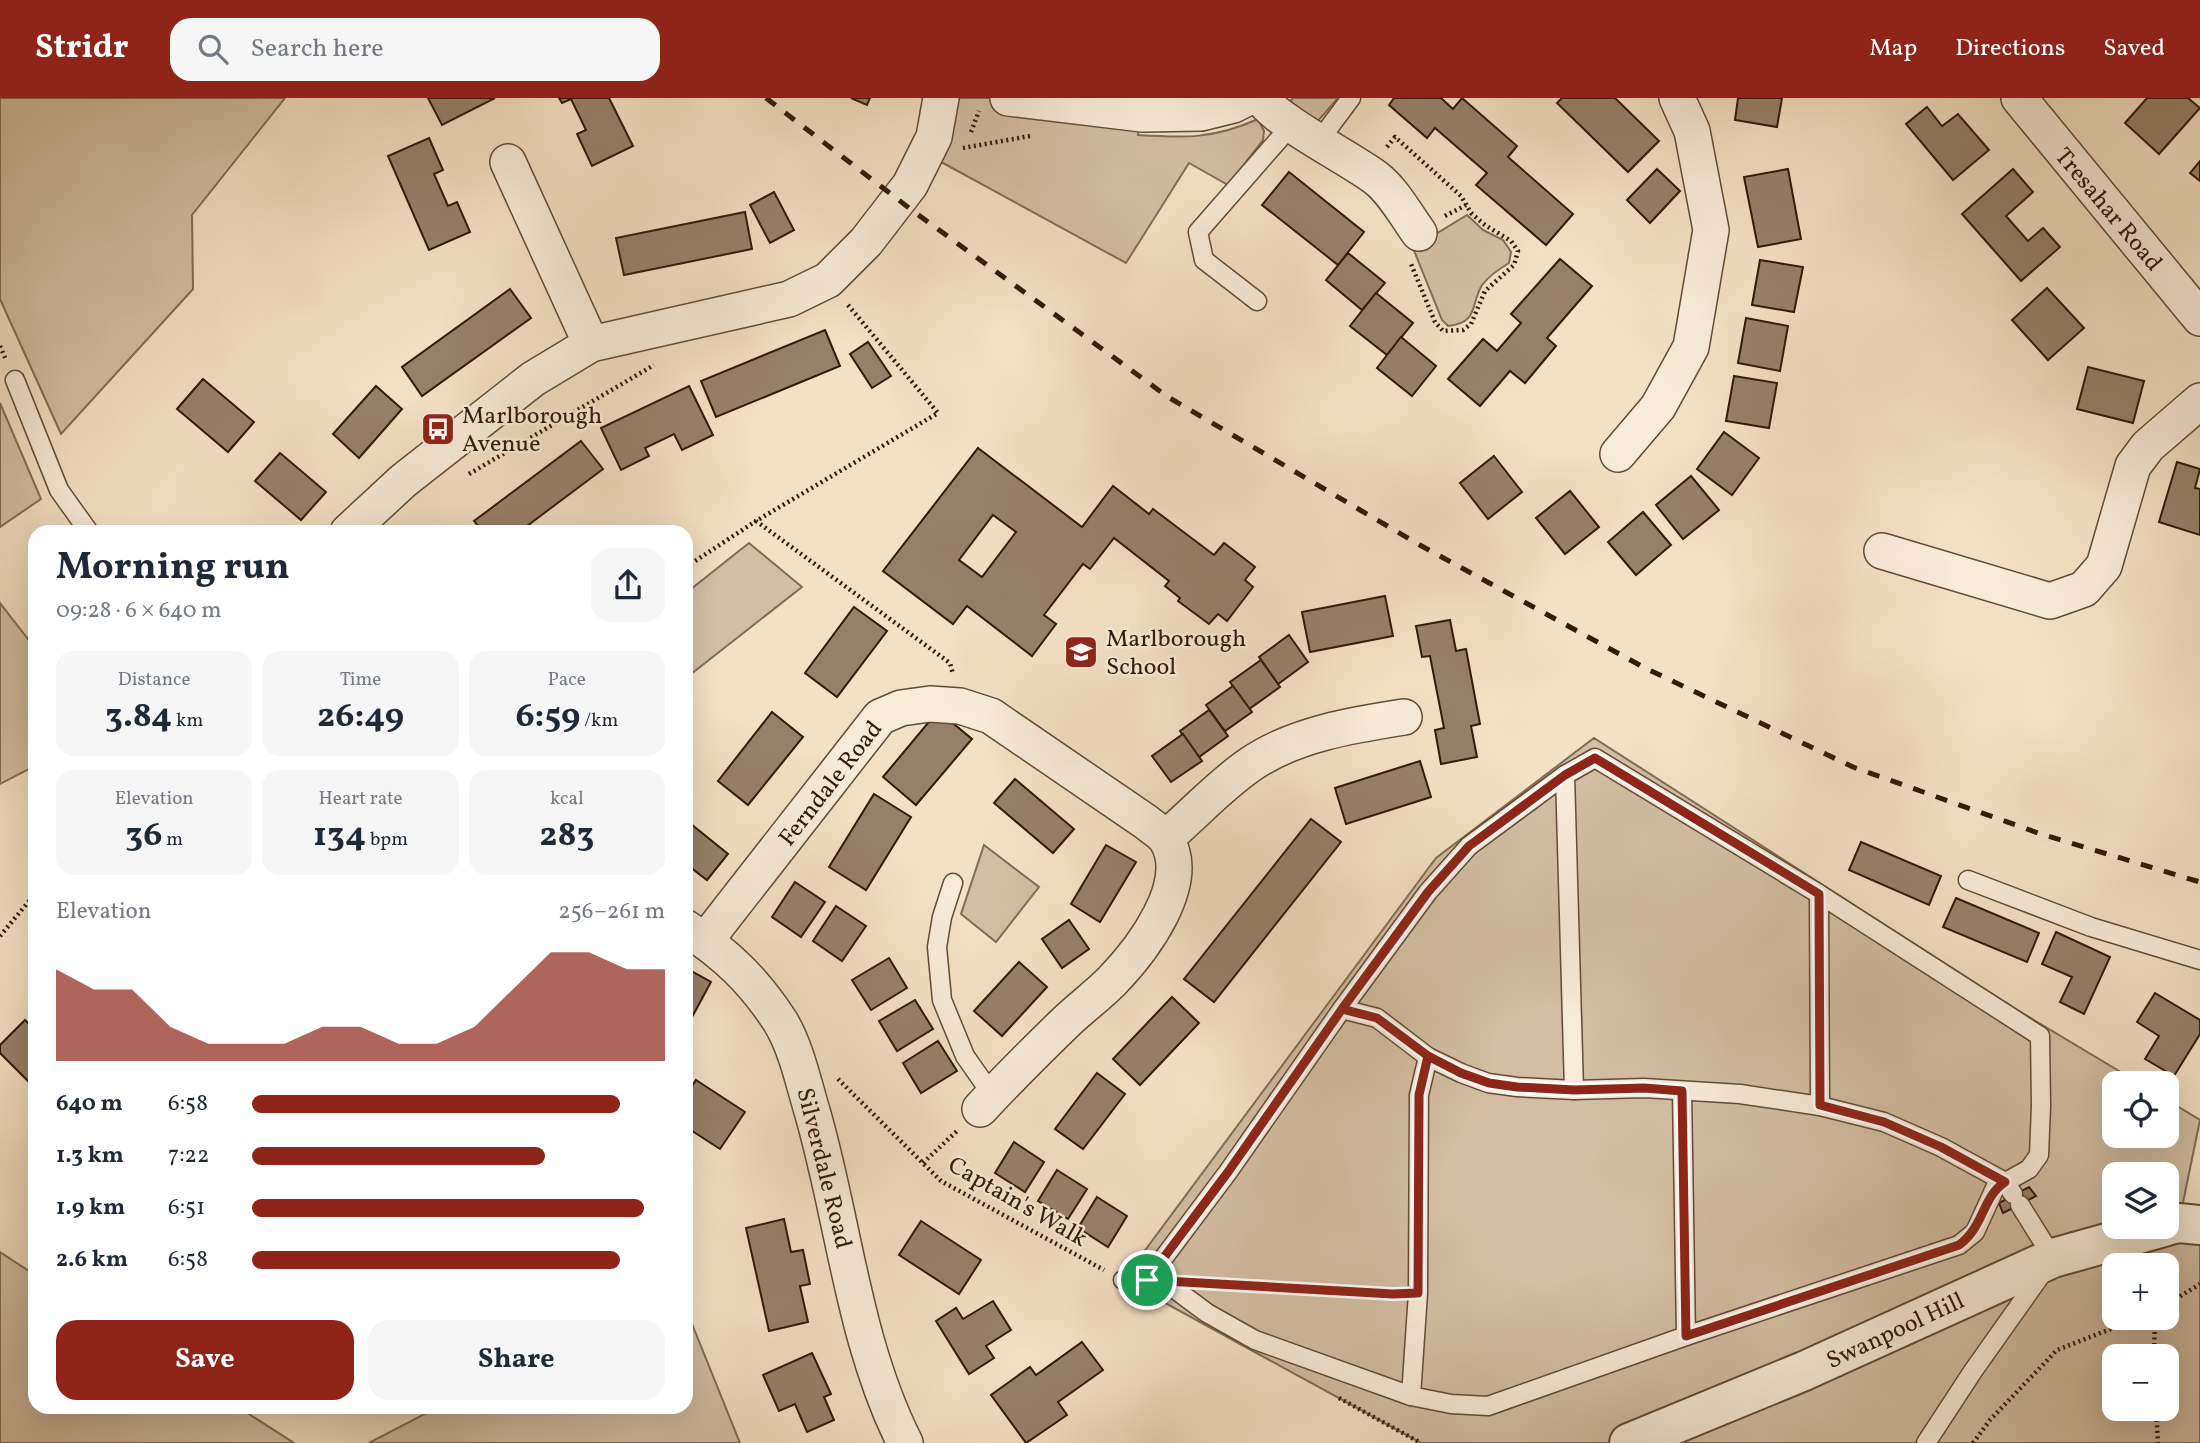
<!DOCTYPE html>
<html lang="en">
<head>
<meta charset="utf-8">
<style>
  body { margin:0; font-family:Vollkorn,serif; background:#f6f6f7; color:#1f2937; height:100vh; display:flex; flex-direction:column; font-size:26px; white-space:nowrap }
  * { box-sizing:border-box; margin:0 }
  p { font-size:23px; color:#747a83 }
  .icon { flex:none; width:38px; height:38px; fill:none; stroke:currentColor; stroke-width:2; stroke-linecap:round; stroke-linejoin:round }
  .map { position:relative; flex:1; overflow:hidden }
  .panel { position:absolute; left:28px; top:427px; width:665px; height:889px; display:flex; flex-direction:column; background:#fff; border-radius:21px; box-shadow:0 7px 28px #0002 }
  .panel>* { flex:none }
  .controls { position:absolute; left:2102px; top:973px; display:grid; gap:14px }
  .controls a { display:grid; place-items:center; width:77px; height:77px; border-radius:14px; background:#fff; box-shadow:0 7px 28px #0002; font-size:35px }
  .pin { position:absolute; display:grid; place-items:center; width:60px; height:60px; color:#fff; margin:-30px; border:4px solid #fff; border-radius:50%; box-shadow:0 2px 7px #0007 }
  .round { display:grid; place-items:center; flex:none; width:74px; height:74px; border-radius:21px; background:#f6f6f7 }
  .head { display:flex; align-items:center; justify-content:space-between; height:119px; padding:0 28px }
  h1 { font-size:38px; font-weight:700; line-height:52px }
  .stats { display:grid; grid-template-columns:repeat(3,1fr); gap:10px; height:119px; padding:7px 28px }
  .stats div { display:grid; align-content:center; border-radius:18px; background:#f6f6f7; text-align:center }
  .stats b { font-size:35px; font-weight:700 }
  .stats small { font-size:19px; font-weight:400 }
  .stats p { font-size:19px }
  .chart { height:196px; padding:14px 28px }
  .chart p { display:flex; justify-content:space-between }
  .chart svg { width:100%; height:126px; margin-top:7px; fill:#8f2418; opacity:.7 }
  .cta { display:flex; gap:14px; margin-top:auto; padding:14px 28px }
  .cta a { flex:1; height:80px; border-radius:21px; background:#8f2418; color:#fff; font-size:28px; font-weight:700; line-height:80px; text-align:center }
  .cta a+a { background:#f6f6f7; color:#1f2937 }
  ul { padding:0 28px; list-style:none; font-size:23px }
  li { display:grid; grid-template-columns:112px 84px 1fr; align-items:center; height:52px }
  li i { height:18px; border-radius:9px; background:#8f2418 }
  header { display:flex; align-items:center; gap:42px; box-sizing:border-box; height:98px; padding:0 35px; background:#8f2418; color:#fff }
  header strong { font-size:33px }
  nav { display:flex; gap:38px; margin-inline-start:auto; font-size:24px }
  .search { width:490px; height:63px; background:#f6f6f7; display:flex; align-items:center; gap:18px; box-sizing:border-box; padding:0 24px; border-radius:21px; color:#747a83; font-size:26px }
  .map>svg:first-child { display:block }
  .green { fill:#d3bea3; stroke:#836c56; stroke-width:2; fill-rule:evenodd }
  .building { fill:#978069; stroke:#331908; stroke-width:2; fill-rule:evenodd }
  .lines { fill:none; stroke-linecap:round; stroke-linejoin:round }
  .service-casing { stroke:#634b37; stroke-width:21 }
  .minor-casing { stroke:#634b37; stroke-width:38 }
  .tertiary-casing { stroke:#634b37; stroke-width:42 }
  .path { stroke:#331908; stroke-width:4.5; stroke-dasharray:2 3.5; stroke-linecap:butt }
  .service { stroke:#f8ebd8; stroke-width:18 }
  .minor { stroke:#f8ebd8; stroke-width:35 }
  .tertiary { stroke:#f8ebd8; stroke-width:38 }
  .rail { stroke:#331908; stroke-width:5; stroke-dasharray:12 12; stroke-linecap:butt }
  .route-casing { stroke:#fff; stroke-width:14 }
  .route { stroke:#8f2418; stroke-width:9 }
  .labels { text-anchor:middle; stroke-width:5; stroke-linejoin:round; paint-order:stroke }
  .street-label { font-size:24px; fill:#331908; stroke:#f8ebd8 }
  .poi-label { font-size:24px; fill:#331908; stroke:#f8ebd8; text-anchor:start }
</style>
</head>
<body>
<header>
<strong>Stridr</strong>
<div class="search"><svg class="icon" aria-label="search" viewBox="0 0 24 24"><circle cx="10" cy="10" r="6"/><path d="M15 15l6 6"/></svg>Search here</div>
<nav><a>Map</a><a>Directions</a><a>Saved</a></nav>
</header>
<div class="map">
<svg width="2200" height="1345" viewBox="0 0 2200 1345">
  <rect width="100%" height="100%" fill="#f4e0c3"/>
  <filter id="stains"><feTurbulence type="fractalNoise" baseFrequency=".00286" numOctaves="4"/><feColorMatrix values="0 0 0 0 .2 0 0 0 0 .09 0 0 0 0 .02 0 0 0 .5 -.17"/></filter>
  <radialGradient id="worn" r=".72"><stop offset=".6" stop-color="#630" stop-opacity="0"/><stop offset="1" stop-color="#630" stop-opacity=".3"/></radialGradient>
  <g class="green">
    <path d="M0,0h285l-93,117 1,74 -132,145 -61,-135z"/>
    <path d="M941,0h170l31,16 -4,21c47,3 76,4 120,-16l6,12 -1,9 -35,45 -39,-22 -63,100 -183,-100 -18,-7z"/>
    <path d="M1293,0h45l-21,24 -27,-21z"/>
    <path d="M1467,117l16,15 20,10 8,12 -2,11c-10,6 -20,13 -27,22 -12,20 -3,38 -34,41l-6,-6 -29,-72z"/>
    <path d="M0,305l41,96 -41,28z"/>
    <path d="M749,445l53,44 -116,91v-85z"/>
    <path d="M0,505l35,45v118l-35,18z"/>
    <path d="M1594,640l430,276 115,69h-25v53h52l1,-36 33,20 -21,102 21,4v217h-779l-298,-163 313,-422zM2114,1076h52v53h-52zM2114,1167h52v53h-52zM2114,1258h52v53h-52z"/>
    <path d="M984,747l55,42 -43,55 -35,-28z"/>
    <path d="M0,1154l35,23v132h203l56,36h-294z"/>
    <path d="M686,1211l54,134h-371l69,-36h248z"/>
  </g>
  <g class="building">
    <path d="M428,0h67l-53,27z"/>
    <path d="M559,0h50l24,48 -41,20 -15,-32 9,-4 -15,-31 -9,4z"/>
    <path d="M851,0h19l-3,7z"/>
    <path d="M1394,0h47l12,11 9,-11 55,48 -9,11 65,57 -27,31 -70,-60 11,-12 -52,-45 -8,10 -38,-33z"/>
    <path d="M1562,0h53l44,43 -31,31 -71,-69z"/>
    <path d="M1738,0h44l-5,29 -42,-7z"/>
    <path d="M2147,0h41l12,10 -41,46 -34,-31z"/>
    <path d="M1927,9l15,19 16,-12 31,36 -36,30 -47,-56z"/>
    <path d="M429,40l14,32 -9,4 14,32 9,-4 13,30 -41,18 -41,-94z"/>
    <path d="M2200,63v20l-10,-8z"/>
    <path d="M1657,71l23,22 -30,32 -23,-23z"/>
    <path d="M1788,71l13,70 -43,8 -14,-70z"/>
    <path d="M2013,71l20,23 -27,24 22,25 15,-13 17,19 -39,34 -59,-67z"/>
    <path d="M1289,74l75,60 -26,33 -76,-60z"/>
    <path d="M774,94l20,38 -24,13 -20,-38z"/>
    <path d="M745,114l7,37 -128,26 -8,-37z"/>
    <path d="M1348,155l37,30 -23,27 -36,-30z"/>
    <path d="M1560,161l32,27 -45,52 9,8 -31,37 -15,-12 -30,35 -32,-27 35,-40 14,12 24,-28 -10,-9z"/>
    <path d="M1760,162l43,7 -9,45 -42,-7z"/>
    <path d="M2047,190l37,40 -36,32 -36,-40z"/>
    <path d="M510,191l21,29 -109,78 -20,-29z"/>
    <path d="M1376,195l37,30 -26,32 -37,-29z"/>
    <path d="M1746,220l42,8 -8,45 -42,-8z"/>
    <path d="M825,232l15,36 -124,51 -15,-36z"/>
    <path d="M1401,239l35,29 -24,30 -35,-28z"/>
    <path d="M868,244l23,34 -19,12 -22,-34z"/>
    <path d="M2088,269l56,14 -11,42 -56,-14z"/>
    <path d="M1734,278l43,7 -8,45 -43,-7z"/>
    <path d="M203,281l51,43 -26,30 -51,-43z"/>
    <path d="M376,288l26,23 -43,49 -26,-24z"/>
    <path d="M689,288l24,49 -31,15 -8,-16 -29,14 4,8 -28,14 -20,-42z"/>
    <path d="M1724,334l35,26 -27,37 -35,-26z"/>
    <path d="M581,343l22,28 -84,63h-36l-9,-11z"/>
    <path d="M978,350l104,79 31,-41 36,28 4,-5 61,46 10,-12 31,24 -10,13 8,7 -26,34 -9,-7 -9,10 -31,-23 2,-3 -15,-12 4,-5 -55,-43 -24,31 -7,-5 -39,51 12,9 -24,32 -65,-50 -14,18 -70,-53zM993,417l23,17 -34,45 -23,-17z"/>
    <path d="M280,355l46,39 -25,28 -46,-39z"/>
    <path d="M1494,358l28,36 -34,27 -28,-36z"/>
    <path d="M2177,364l23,7 -5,19 5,1v46l-41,-13z"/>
    <path d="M1691,378l28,34 -36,29 -27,-34z"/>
    <path d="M1570,393l29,36 -34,27 -29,-36z"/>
    <path d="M1643,414l28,33 -35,30 -28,-33z"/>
    <path d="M1385,498l8,40 -83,16 -8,-40z"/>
    <path d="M854,509l33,24 -50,66 -32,-24z"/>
    <path d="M1450,522l6,31 10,-2 14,75 -9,2 6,31 -36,7 -6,-34 9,-2 -14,-72 -8,1 -6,-31z"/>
    <path d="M1289,537l19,27 -30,22 -19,-27z"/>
    <path d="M1261,562l19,27 -31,22 -19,-27z"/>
    <path d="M1233,588l19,26 -27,19 -19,-26z"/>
    <path d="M1209,612l19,26 -29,21 -19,-26z"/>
    <path d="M938,613l34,28 -56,66 -33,-28z"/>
    <path d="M772,614l31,25 -55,68 -30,-24z"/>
    <path d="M1183,636l19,27 -31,21 -19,-26z"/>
    <path d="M1420,663l11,36 -85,27 -11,-36z"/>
    <path d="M1015,681l59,50 -21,24 -59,-50z"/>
    <path d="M874,696l37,23 -45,73 -37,-23z"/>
    <path d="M1311,721l30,23 -127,160 -30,-23z"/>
    <path d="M686,722l42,34 -21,26 -21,-16z"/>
    <path d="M1861,744l80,34 -12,29 -80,-35z"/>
    <path d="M1106,747l30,17 -36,60 -29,-18z"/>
    <path d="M795,784l30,20 -24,35 -29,-20z"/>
    <path d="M1956,800l83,35 -12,29 -84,-35z"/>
    <path d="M836,808l30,20 -24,35 -29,-20z"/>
    <path d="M1069,822l20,29 -27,19 -20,-29z"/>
    <path d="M2056,834l54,25 -26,57 -24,-12 12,-25 -30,-13z"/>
    <path d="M889,860l18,30 -36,22 -19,-30z"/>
    <path d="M1019,864l28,25 -45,49 -28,-25z"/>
    <path d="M686,870l25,14 -20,37 -5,-3z"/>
    <path d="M2155,895l45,27v14l-26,42 -29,-17 14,-23 -22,-14z"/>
    <path d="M1172,899l27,26 -59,62 -27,-26z"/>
    <path d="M915,902l18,29 -36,22 -18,-30z"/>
    <path d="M25,922l10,10v58l-35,-35v-8z"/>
    <path d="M938,943l19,30 -36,22 -18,-30z"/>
    <path d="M1097,975l28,21 -42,55 -28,-20z"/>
    <path d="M696,982l49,32 -25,37 -34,-22v-32z"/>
    <path d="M1014,1044l30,20 -19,30 -30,-19z"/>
    <path d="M1057,1072l30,19 -19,30 -30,-18z"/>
    <path d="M2029,1089l7,9 -33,17 -4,-10z"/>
    <path d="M1097,1099l30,19 -19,31 -30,-19z"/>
    <path d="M784,1121l7,33 12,-2 7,34 -10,2 8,36 -39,9 -23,-103z"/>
    <path d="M921,1123l60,39 -22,34 -60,-39z"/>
    <path d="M993,1203l18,29 -25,16 8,12 -25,16 -33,-53 20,-13 7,11z"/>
    <path d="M1082,1244l21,28 -45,32 9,13 -41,28 -35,-48 39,-28 6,8z"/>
    <path d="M812,1255l19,41 -7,3 10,23 -27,12 -12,-28 -16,7 -16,-36z"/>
  </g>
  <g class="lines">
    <g class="service-casing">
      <g id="service">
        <path d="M1319,43l32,-43"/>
        <path d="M1257,203l-53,-41 -6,-28 83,-95 7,-16"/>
        <path d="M15,282l44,110 30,42"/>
        <path d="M1968,782l123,47 109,33"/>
        <path d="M953,785l-11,34 -5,30 5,53 23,56 28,40"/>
        <path d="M1342,911l86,-117 41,-46 96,-71"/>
        <path d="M1428,959l-9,38 -1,198 -7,103 40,8 37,2 198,-70 273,-91 16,-13 20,-44 34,-19 10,-14 2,-49 -1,-70 -221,-142"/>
        <path d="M1574,992l-9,-315 30,-17 224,136 1,212"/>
        <path d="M1682,993l4,245"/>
        <path d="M1123,1182h24l81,-108 114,-163 35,9 51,39 33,16 27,10 29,4 57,3 70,-2 96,6 80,12 64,16 57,25 64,35 8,12"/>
        <path d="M1164,1183l43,32 48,27 156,56"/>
        <path d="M1926,1345l47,-72 80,-113 -33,-53"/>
      </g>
    </g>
    <g class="minor-casing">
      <g id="minor">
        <path d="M1008,0l134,16 59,-1 32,-8 14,-7"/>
        <path d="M1262,0c10,21 91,62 114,80 17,13 30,37 43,55"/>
        <path d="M2019,0l181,220"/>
        <path d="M508,64l83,182"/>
        <path d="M1618,356l40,-47 33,-60 20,-117 -19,-99 -15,-33"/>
        <path d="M348,434l55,-51 130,-102 58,-35 198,-45 39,-19 38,-38 44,-57 24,-48 7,-39"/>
        <path d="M1882,453l168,50 34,-12 20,-23 29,-100 15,-20 52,-45"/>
        <path d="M1166,740c28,-24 54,-53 85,-74 44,-30 102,-39 153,-47"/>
        <path d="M686,830c40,26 68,53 94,93 16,26 23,60 32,90 32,110 41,229 93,332"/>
        <path d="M705,843l175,-224 21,-9 29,-4 30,2 31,10 155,106c6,5 16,11 20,17 28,44 -25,112 -54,142 -14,14 -30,26 -45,40 -29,28 -59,58 -87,88"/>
      </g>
    </g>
    <g class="tertiary-casing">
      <g id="tertiary">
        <path d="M2166,1128l13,-3 21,2"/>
        <path d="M1629,1345l175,-72 249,-113 111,-31"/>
      </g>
    </g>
    <g class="path">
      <path d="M971,34l8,-21"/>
      <path d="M1387,49l8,-10 66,59 10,17 14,12 26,16 7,10 -4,14 -29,26 -14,33 -8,6 -20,1 -8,-9 -24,-58"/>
      <path d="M963,50l67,-12"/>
      <path d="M1445,118l21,-11"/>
      <path d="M848,207l90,108 -182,108 194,142 3,11"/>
      <path d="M0,248l6,14"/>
      <path d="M469,376l185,-109"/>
      <path d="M686,469l70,-46"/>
      <path d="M0,838l35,-42"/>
      <path d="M838,981l103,102 163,89"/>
      <path d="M923,1065l34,-32"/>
      <path d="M1207,1186l187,10"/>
      <path d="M2166,1207l34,-21"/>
      <path d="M2154,1258l1,-38"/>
      <path d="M1339,1300l82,45"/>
      <path d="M2156,1311l2,34"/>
      <path d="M1973,1345l17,-23 67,-70 82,-32"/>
    </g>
    <use href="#service" class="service"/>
    <use href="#minor" class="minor"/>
    <use href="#tertiary" class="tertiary"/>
    <path class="rail" d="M766,0l147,113 255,186 250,147 227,124 208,99 188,67 159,48"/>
  </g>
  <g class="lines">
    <g class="route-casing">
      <path id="route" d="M1147,1182l81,-108 114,-163 35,9 51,38 33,17 28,10 28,4 57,3 70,-2 38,3 4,245 273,-91c25,-18 23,-48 46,-63l-64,-35 -57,-25 -64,-17 -1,-211 -224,-136 -30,17 -96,71 -41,46 -86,117 35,9 51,38 -9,39 -1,198 -25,1 -246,-14"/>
    </g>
    <use href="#route" class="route"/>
  </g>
  <defs>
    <g id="bus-square" transform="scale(1.75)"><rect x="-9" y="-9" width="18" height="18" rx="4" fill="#8f2418" stroke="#f8ebd8"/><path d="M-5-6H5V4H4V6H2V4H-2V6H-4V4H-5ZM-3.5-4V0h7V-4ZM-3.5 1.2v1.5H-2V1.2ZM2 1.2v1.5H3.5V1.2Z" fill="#fff"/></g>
    <g id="school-square" transform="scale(1.75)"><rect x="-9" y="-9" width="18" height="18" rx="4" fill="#8f2418" stroke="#f8ebd8"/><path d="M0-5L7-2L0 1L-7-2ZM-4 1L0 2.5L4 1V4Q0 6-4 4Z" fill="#fff"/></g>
  </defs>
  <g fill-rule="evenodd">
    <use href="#bus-square" x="438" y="331"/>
    <use href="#school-square" x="1081" y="554"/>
  </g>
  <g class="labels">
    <g class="street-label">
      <text transform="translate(2109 111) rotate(50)" y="8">Tresahar Road</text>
      <text transform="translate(830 685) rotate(-52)" y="8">Ferndale Road</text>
      <text transform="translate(825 1070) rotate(76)" y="8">Silverdale Road</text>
      <text transform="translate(1018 1103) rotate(30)" y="8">Captain's Walk</text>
      <text transform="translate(1895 1232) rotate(-25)" y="8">Swanpool Hill</text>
    </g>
    <g class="poi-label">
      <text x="462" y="325">Marlborough<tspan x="462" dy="28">Avenue</tspan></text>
      <text x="1106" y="548">Marlborough<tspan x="1106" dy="28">School</tspan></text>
    </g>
  </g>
  <rect width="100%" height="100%" filter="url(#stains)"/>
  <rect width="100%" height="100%" fill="url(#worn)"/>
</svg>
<div class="controls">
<a><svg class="icon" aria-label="locate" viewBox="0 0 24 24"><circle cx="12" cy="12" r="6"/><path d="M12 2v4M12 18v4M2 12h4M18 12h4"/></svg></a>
<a><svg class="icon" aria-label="layers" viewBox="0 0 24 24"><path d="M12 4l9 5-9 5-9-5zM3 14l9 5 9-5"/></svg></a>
<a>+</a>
<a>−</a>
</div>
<div class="pin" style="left:1147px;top:1182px;background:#1e9e55"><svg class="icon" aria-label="arrive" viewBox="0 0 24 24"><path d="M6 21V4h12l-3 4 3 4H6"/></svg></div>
<section class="panel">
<div class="head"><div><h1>Morning run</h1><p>09:28 · 6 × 640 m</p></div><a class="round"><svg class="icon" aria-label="share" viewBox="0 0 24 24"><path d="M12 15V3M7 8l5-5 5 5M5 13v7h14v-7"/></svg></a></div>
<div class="stats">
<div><p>Distance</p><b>3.84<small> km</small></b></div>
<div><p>Time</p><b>26:49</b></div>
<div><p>Pace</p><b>6:59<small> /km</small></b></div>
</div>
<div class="stats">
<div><p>Elevation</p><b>36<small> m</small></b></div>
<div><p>Heart rate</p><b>134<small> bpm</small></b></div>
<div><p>kcal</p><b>283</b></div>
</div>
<div class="chart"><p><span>Elevation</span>256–261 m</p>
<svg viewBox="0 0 160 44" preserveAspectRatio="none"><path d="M0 44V12L10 19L20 19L30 32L40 38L50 38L60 38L70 32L80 32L90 38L100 38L110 32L120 19L130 6L140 6L150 12L160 12V44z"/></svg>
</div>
<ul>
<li><b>640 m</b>6:58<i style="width:89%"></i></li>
<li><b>1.3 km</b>7:22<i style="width:71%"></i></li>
<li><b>1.9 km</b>6:51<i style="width:95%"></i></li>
<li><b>2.6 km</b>6:58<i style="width:89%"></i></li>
</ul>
<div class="cta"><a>Save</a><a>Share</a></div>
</section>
</div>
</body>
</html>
